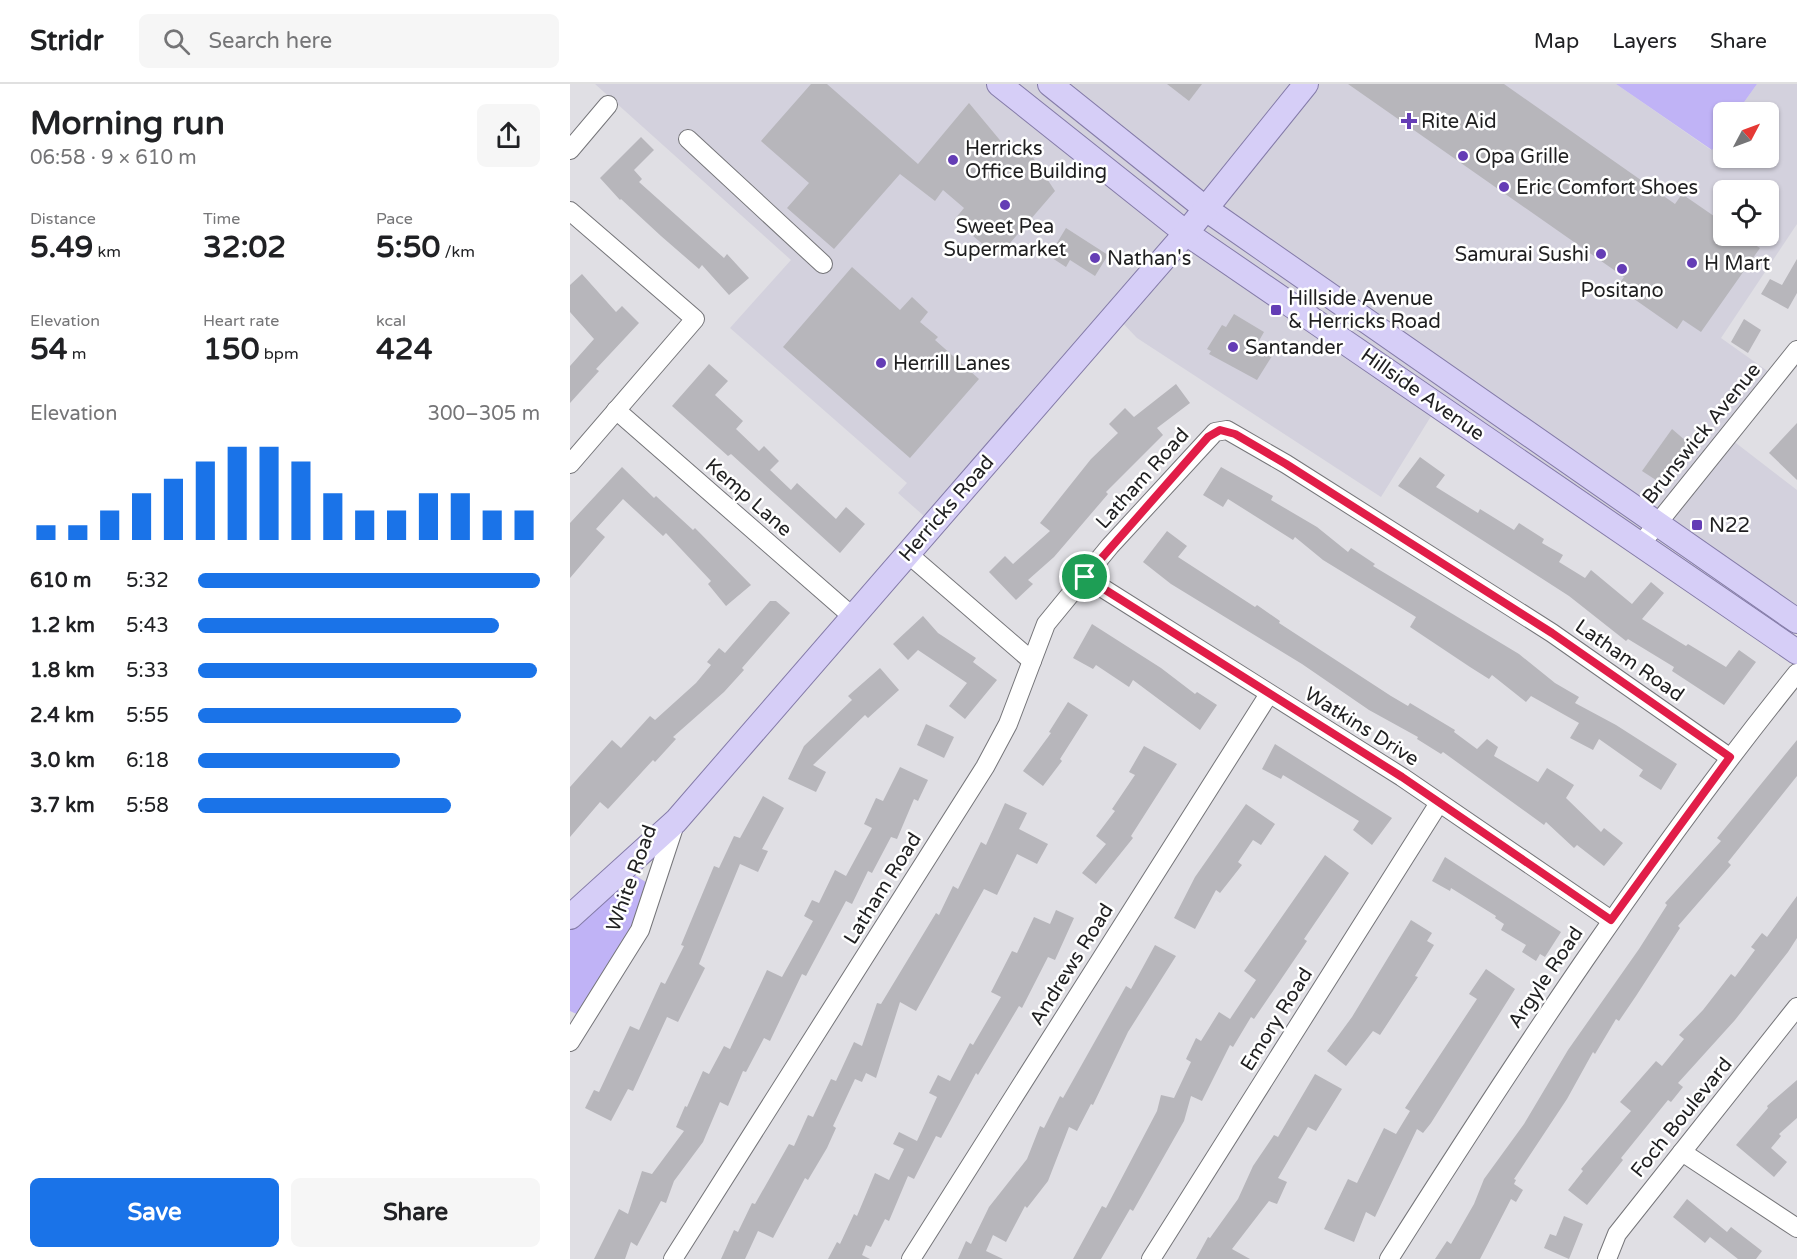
<!DOCTYPE html>
<html lang="en">
<head>
<meta charset="utf-8">
<style>
  body { margin:0; font-family:"Varela Round",sans-serif; background:#f6f6f6; color:#202124; height:100vh; display:flex; flex-direction:column; font-size:22px; white-space:nowrap }
  * { box-sizing:border-box; margin:0 }
  p { font-size:20px; color:#757577 }
  .icon { flex:none; width:33px; height:33px; fill:none; stroke:currentColor; stroke-width:2; stroke-linecap:round; stroke-linejoin:round }
  .map { position:relative; flex:1; overflow:hidden }
  .sheet { display:flex; flex-direction:column; background:#fff; width:570px }
  .sheet>* { flex:none }
  .needle { width:39px; rotate:49deg }
  .controls { position:absolute; left:1143px; top:18px; display:grid; gap:12px }
  .controls a { display:grid; place-items:center; width:66px; height:66px; border-radius:9px; background:#fff; box-shadow:0 2px 4px #0004; font-size:30px }
  .pin { position:absolute; display:grid; place-items:center; width:51px; height:51px; color:#fff; margin:-26px; border:3px solid #fff; border-radius:50%; box-shadow:0 2px 6px #0007 }
  .round { display:grid; place-items:center; flex:none; width:63px; height:63px; border-radius:9px; background:#f6f6f6 }
  .headline { display:flex; align-items:center; justify-content:space-between; height:102px; padding:0 30px }
  h1 { font-size:33px; font-weight:800; line-height:45px }
  .metrics { display:grid; grid-template-columns:repeat(3,1fr); gap:9px; height:102px; padding:6px 30px }
  .metrics div { display:grid; align-content:center }
  .metrics b { font-size:30px; font-weight:800 }
  .metrics small { font-size:16px; font-weight:400 }
  .metrics p { font-size:16px }
  .chart { height:168px; padding:12px 30px }
  .chart p { display:flex; justify-content:space-between }
  .chart svg { width:100%; height:108px; margin-top:6px; stroke:#1a73e8; stroke-width:6 }
  .action { display:flex; gap:12px; margin-top:auto; padding:12px 30px }
  .action a { flex:1; height:69px; border-radius:9px; background:#1a73e8; color:#fff; font-size:24px; font-weight:800; line-height:69px; text-align:center }
  .action a+a { background:#f6f6f6; color:#202124 }
  ul { padding:0 30px; list-style:none; font-size:20px }
  li { display:grid; grid-template-columns:96px 72px 1fr; align-items:center; height:45px }
  li i { height:15px; border-radius:8px; background:#1a73e8 }
  header { display:flex; align-items:center; gap:36px; box-sizing:border-box; height:84px; padding:0 30px; background:#fff; border-bottom:2px solid #e0e0e0 }
  header strong { font-size:28px }
  nav { display:flex; gap:33px; margin-inline-start:auto; font-size:21px }
  .search { width:420px; height:54px; background:#f6f6f6; display:flex; align-items:center; gap:15px; box-sizing:border-box; padding:0 21px; border-radius:9px; color:#757577; font-size:22px }
  main { display:flex; flex:1; min-height:0 }
  .map>svg:first-child { display:block }
  .built { fill:#d3d1dd; fill-rule:evenodd }
  .green { fill:#c0b3f6 }
  .building { fill:#b7b6bb }
  .lines { fill:none; stroke-linecap:round; stroke-linejoin:round }
  .minor-casing { stroke:#757579; stroke-width:20 }
  .major-casing { stroke:#847ba8; stroke-width:26 }
  .minor { stroke:#fff; stroke-width:18 }
  .major { stroke:#d6cef7; stroke-width:24 }
  .route-casing { stroke:#fff; stroke-width:12 }
  .route { stroke:#e11d48; stroke-width:8 }
  .poi-dot { fill:#643db5; stroke:#fff; stroke-width:2 }
  .labels { text-anchor:middle; stroke-width:5; stroke-linejoin:round; paint-order:stroke }
  .poi-label { font-size:20px; fill:#1f1f20; stroke:#fff; text-anchor:start }
  .street-label { font-size:20px; fill:#1f1f20; stroke:#fff }
</style>
</head>
<body>
<header>
<strong>Stridr</strong>
<div class="search"><svg class="icon" aria-label="search" viewBox="0 0 24 24"><circle cx="10" cy="10" r="6"/><path d="M15 15l6 6"/></svg>Search here</div>
<nav><a>Map</a><a>Layers</a><a>Share</a></nav>
</header>
<main>
<section class="sheet">
<div class="headline"><div><h1>Morning run</h1><p>06:58 · 9 × 610 m</p></div><a class="round"><svg class="icon" aria-label="share" viewBox="0 0 24 24"><path d="M12 15V3M7 8l5-5 5 5M5 13v7h14v-7"/></svg></a></div>
<div class="metrics">
<div><p>Distance</p><b>5.49<small> km</small></b></div>
<div><p>Time</p><b>32:02</b></div>
<div><p>Pace</p><b>5:50<small> /km</small></b></div>
</div>
<div class="metrics">
<div><p>Elevation</p><b>54<small> m</small></b></div>
<div><p>Heart rate</p><b>150<small> bpm</small></b></div>
<div><p>kcal</p><b>424</b></div>
</div>
<div class="chart"><p><span>Elevation</span>300–305 m</p>
<svg viewBox="0 0 160 44" preserveAspectRatio="none"><path d="M5 44V38M15 44V38M25 44V32M35 44V25M45 44V19M55 44V12M65 44V6M75 44V6M85 44V12M95 44V25M105 44V32M115 44V32M125 44V25M135 44V25M145 44V32M155 44V32"/></svg>
</div>
<ul>
<li><b>610 m</b>5:32<i style="width:100%"></i></li>
<li><b>1.2 km</b>5:43<i style="width:88%"></i></li>
<li><b>1.8 km</b>5:33<i style="width:99%"></i></li>
<li><b>2.4 km</b>5:55<i style="width:77%"></i></li>
<li><b>3.0 km</b>6:18<i style="width:59%"></i></li>
<li><b>3.7 km</b>5:58<i style="width:74%"></i></li>
</ul>
<div class="action"><a>Save</a><a>Share</a></div>
</section>
<div class="map">
<svg width="1227" height="1175" viewBox="0 0 1227 1175">
  <rect width="100%" height="100%" fill="#e0dfe4"/>
  <path class="built" d="M25,0h1021l95,66 12,-17 1,25h44v-46h-31l20,-28h40v140l-76,114 55,39 -44,63 65,50v131l-139,-97 -17,20 -203,-139 -57,92 -244,-159 -23,-24 -181,210 -35,-31 9,-10 -177,-155 61,-68zM1154,106h44v46h-44z"/>
  <g class="green">
    <path d="M1046,0h141l-20,28h-13l-1,21 -11,17z"/>
    <path d="M58,787l21,13 -14,43 -54,89 -11,-5v-88z"/>
  </g>
  <g class="building">
    <path d="M241,0h16l91,80 51,-61 45,54 8,-10 10,9 23,35 -57,66 -44,-37 10,-12 -21,-18 -8,11 -35,-27 -66,75 -47,-41 22,-25 -48,-42z"/>
    <path d="M597,0h35l-13,17z"/>
    <path d="M778,0h156l171,120 7,-10 42,29v13h17l19,12 -59,84 -18,-12 -6,9 -60,-42 7,-10z"/>
    <path d="M71,53l13,13 -20,20 8,9 -3,3 85,76 3,-4 22,24 -20,17 -27,-30 -3,4 -38,-33 -40,-37 -1,1 -20,-22z"/>
    <path d="M496,144l42,27 -13,21 -25,-16 -4,7 -17,-11z"/>
    <path d="M1227,175v34l-9,16 -27,-15 9,-15 12,6z"/>
    <path d="M282,183l48,43 12,-13 16,15 -8,10 18,15 -3,3 44,39 -69,79 -127,-111z"/>
    <path d="M12,190l34,38 6,-6 17,17 -43,46 3,2 -29,32v-37l24,-27 -24,-27v-27z"/>
    <path d="M664,230l30,18 -8,14 16,10 -15,24 -48,-26 2,-3 -4,-2 15,-24 4,2z"/>
    <path d="M1174,235l17,11 -13,23 -17,-11z"/>
    <path d="M139,280l19,17 -13,14 28,26 -7,8 23,22 5,-5 15,15 -9,9 21,20 6,-7 39,36 10,-12 19,17 -25,29 -109,-99 -3,2 -56,-50z"/>
    <path d="M606,300l14,19 -33,25 6,7 -57,57 2,2 -54,63 -26,23 5,4 -17,16 -27,-28 16,-16 8,8 37,-33 -10,-8 51,-64 27,-26 -9,-9 16,-16 9,9z"/>
    <path d="M1227,339v57l-28,-27z"/>
    <path d="M1102,345l21,18 -27,35h-7l-17,-11z"/>
    <path d="M850,373l25,18 -9,12 42,26 2,-4 34,21 5,-7 25,16 -2,4 21,12 -4,7 26,16 6,-8 41,34 19,-22 13,11 -22,26 44,27 2,-2 38,23 13,-17 17,12 -32,43 -52,-34 2,-4 -46,-28 -2,2 -57,-45 -171,-110z"/>
    <path d="M52,383l32,31 2,-2 37,34 2,-2 56,57 -25,21 -18,-22 3,-3 -45,-48 -3,3 -40,-37 -27,30 9,8 -35,41v-55z"/>
    <path d="M651,383l52,29 -2,4 46,27 31,25 3,-4 24,16 -2,2 146,88 36,29 24,14 -4,6 41,22 61,39 -16,26 -22,-14 4,-6 -44,-31 -6,11 -23,-12 9,-15 -48,-27 -5,6 -34,-27 -3,4 -19,-12 -60,-40 6,-10 -93,-57 -28,-23 -2,3 -65,-41 -5,8 -20,-12z"/>
    <path d="M597,447l20,15 -9,11 77,50 2,-2 23,16 -1,2 112,73 17,10 2,-3 45,27 -1,2 23,17 10,-10 11,8 -4,9 44,26 9,-14 27,17 -8,13 35,34 3,-4 19,15 -19,23 -27,-21 -3,3 -28,-26 -2,3 -101,-73 -2,2 -24,-15 1,-2 -49,-27 -67,-46 -131,-80 -28,-22z"/>
    <path d="M200,517h6l14,12 -48,55 2,2 -20,22 -51,45 3,2 -21,23 -2,-2 -45,49 -8,-7 -30,35v-50l42,-47 9,8 29,-32 5,4 41,-37 15,-18 -4,-3 12,-14 6,5z"/>
    <path d="M353,532l15,17 38,25 -3,4 24,18 -32,39 -16,-13 18,-23 -49,-33 -10,10 -15,-16z"/>
    <path d="M522,540l69,44 34,26 2,-2 20,13 -17,25 -67,-50 -4,7 -33,-22 -3,4 -20,-11z"/>
    <path d="M310,584l19,22 -31,28 -3,-3 -52,50 13,7 -10,20 -28,-13 16,-33 48,-46 -4,-4z"/>
    <path d="M498,618l20,13 -28,44 2,2 -19,25 -20,-15 28,-38 -2,-1z"/>
    <path d="M356,640l28,13 -10,21 -27,-13z"/>
    <path d="M1227,656v36l-69,86 3,3 -53,61 2,2 -44,68 -17,25 -3,-2 -21,35 -2,-2 -26,47 -53,80 2,1 -2,4 9,6 -7,12 -5,-3 -31,60h-45l12,-18 4,3 23,-40 10,-25 40,-55 44,-74 71,-101 28,-44 -2,-2 56,-62 -4,-3z"/>
    <path d="M705,660l117,74 -20,27 -19,-15 6,-9 -76,-46 -2,4 -19,-10z"/>
    <path d="M574,662l33,18 -46,72 2,2 -37,46 -14,-11 24,-29 -10,-8 19,-25 -3,-2 23,-34 -6,-3z"/>
    <path d="M330,683l28,13 -10,21 -4,-2 -17,40 -6,-2 -19,36 -4,-2 -16,33 -6,-3 -40,75 -4,-2 -32,67 -6,-3 -18,34 -3,-1 -15,35 -8,-4 -17,40 -29,39 -8,22 -5,-2 -24,45 -6,-4 -6,17h-31l25,-50 9,5 14,-43 10,3 32,-43 -8,-4 9,-21 2,1 16,-36 6,3 15,-28 6,3 37,-79 15,7 31,-56 -9,-5 8,-16 7,3 16,-33 11,6 26,-48 -8,-4 12,-26 7,3z"/>
    <path d="M193,712l21,12 -22,41 6,2 -10,21 -18,-8 -41,100 6,4 -27,54 -11,-5 -34,74 -5,-2 -17,32 -26,-13 9,-18 5,2 31,-66 9,4 22,-48 4,2 19,-38 -3,-1 33,-79 5,2 15,-32 6,2z"/>
    <path d="M435,719l22,10 -8,16 29,15 -11,20 -20,-10 -20,41 -13,-6 -68,122 -16,-9 -24,76 -10,-5 -4,9 -7,-3 -22,47 3,2 -9,20 -19,32 -3,-2 -32,60 -15,-7 -13,28h-24l13,-29 4,2 14,-29 3,1 34,-60 5,2 14,-31 5,2 18,-38 5,2 18,-39 8,4 15,-43 4,1 55,-91 3,2 14,-29 5,3 23,-47 5,3z"/>
    <path d="M676,720l29,20 -14,21 -8,-5 -15,22 4,3 -22,28 -4,-3 -21,39 -21,-11 21,-41z"/>
    <path d="M755,771l24,18 -45,66 3,2 -53,78 -3,-2 -18,30 -3,-2 -28,56 -11,-5 -7,25 -51,90 -3,-2 -29,50h-28l29,-53 4,2 51,-97 4,-16 13,3 17,-36 -5,-3 10,-21 5,3 18,-29 11,7 26,-39 -12,-9z"/>
    <path d="M875,773l116,75 -16,25 -5,-3 -4,7 -14,-9 4,-7 -25,-15 3,-6 -9,-6 1,-2 -45,-28 -1,3 -18,-10z"/>
    <path d="M1227,812v42l-9,14 -53,68 -57,63 5,4 -12,15 -3,-2 -47,58 2,2 -36,45 -19,-15 15,-19 -2,-2 50,-58 -11,-9 36,-41 6,5 22,-27 -5,-4 24,-25 28,-36 4,3 20,-27 -4,-3 11,-14 5,4z"/>
    <path d="M486,826l18,8 -19,42 -7,-3 -26,51 -3,-2 -41,69 -2,-2 -35,65 -5,-2 -22,43 -6,-3 -19,45 -4,-2 -14,28 -5,-2 -4,10 8,4h-42l9,-17 3,2 14,-30 3,2 18,-43 14,7 15,-31 -11,-5 6,-12 18,9 20,-44 -8,-4 9,-18 12,6 20,-38 3,2 28,-48 -10,-5 21,-41 5,2 17,-36 16,7z"/>
    <path d="M841,836l21,13 -5,8 7,4 -19,31 3,1 -38,58 -7,-4 -27,35 -19,-15 25,-34z"/>
    <path d="M585,861l21,11 -48,76 -35,73 -2,-1 -14,27 -8,-4 -21,54 -21,27 -2,-2 -19,36 -13,-7 -7,16 17,8h-45l8,-18 5,3 18,-37 38,-48 13,-33 4,2 16,-32 3,2 63,-112 5,3z"/>
    <path d="M916,885l29,20 -84,134 -8,10 -6,-4 -42,88 -9,-5 -12,30 -30,-13 24,-50 9,4 27,-55 12,6 14,-23 -5,-3 72,-109 -8,-5z"/>
    <path d="M745,990l27,15 -26,42 -8,-4 -30,51 9,4 -10,22 -8,-3 -37,48 18,10h-54l12,-22 2,1 28,-39 15,-33 21,-31 4,2z"/>
    <path d="M1227,996v38l-18,16 2,2 -10,12 16,14 -13,15 -38,-32 32,-37 -1,-2z"/>
    <path d="M1117,1115l40,33 4,-5 31,24 -6,8h-18l-28,-22 -5,6 -32,-26z"/>
    <path d="M994,1132l19,8 -14,35 -25,-11 6,-14 6,2z"/>
  </g>
  <g class="lines">
    <g class="minor-casing">
      <g id="minor">
        <path d="M118,55l135,125"/>
        <path d="M0,66l38,-45"/>
        <path d="M0,127l125,108 -125,145"/>
        <path d="M46,326l237,207"/>
        <path d="M1071,460l156,-194"/>
        <path d="M337,469l125,108"/>
        <path d="M515,493l317,200 209,143"/>
        <path d="M0,958l70,-112 36,-109"/>
        <path d="M1112,1068l115,76"/>
        <path d="M103,1175l312,-492 23,-43 38,-100 64,-78 105,-114 12,-2 59,34 266,169 177,124"/>
        <path d="M341,1175l358,-565"/>
        <path d="M581,1175l288,-456"/>
        <path d="M819,1175c128,-202 258,-400 408,-586"/>
        <path d="M1037,1175l10,-25 180,-227"/>
      </g>
    </g>
    <g class="major-casing">
      <g id="major">
        <path d="M429,0l187,149 611,419"/>
        <path d="M480,0l156,125 591,412"/>
        <path d="M0,833l106,-96 510,-588 120,-149"/>
      </g>
    </g>
    <use href="#minor" class="minor"/>
    <use href="#major" class="major"/>
  </g>
  <g class="lines">
    <g class="route-casing">
      <path id="route" d="M650,346l15,4 51,30 266,169 178,124 -119,163 -209,-143 -317,-200 123,-140z"/>
    </g>
    <use href="#route" class="route"/>
  </g>
  <g class="poi-dot">
    <path d="M836 28h6v6h6v6h-6v6h-6v-6h-6v-6h6z"/>
    <circle cx="893" cy="72" r="6"/>
    <circle cx="383" cy="76" r="6"/>
    <circle cx="934" cy="103" r="6"/>
    <circle cx="435" cy="121" r="6"/>
    <circle cx="1031" cy="170" r="6"/>
    <circle cx="525" cy="174" r="6"/>
    <circle cx="1122" cy="179" r="6"/>
    <circle cx="1052" cy="185" r="6"/>
    <rect x="700" y="220" width="12" height="12" rx="3"/>
    <circle cx="663" cy="263" r="6"/>
    <circle cx="311" cy="279" r="6"/>
    <rect x="1121" y="435" width="12" height="12" rx="3"/>
  </g>
  <g class="labels">
    <g class="poi-label">
      <text x="851" y="44">Rite Aid</text>
      <text x="395" y="71">Herricks<tspan x="395" dy="23">Office Building</tspan></text>
      <text x="905" y="79">Opa Grille</text>
      <text x="946" y="110">Eric Comfort Shoes</text>
      <text x="435" y="149" text-anchor="middle">Sweet Pea<tspan x="435" dy="23">Supermarket</tspan></text>
      <text x="1019" y="177" text-anchor="end">Samurai Sushi</text>
      <text x="537" y="181">Nathan's</text>
      <text x="1134" y="186">H Mart</text>
      <text x="1052" y="213" text-anchor="middle">Positano</text>
      <text x="718" y="221">Hillside Avenue<tspan x="718" dy="23">&amp; Herricks Road</tspan></text>
      <text x="675" y="270">Santander</text>
      <text x="323" y="286">Herrill Lanes</text>
      <text x="1139" y="448">N22</text>
    </g>
    <g class="street-label">
      <text transform="translate(853 310) rotate(35)" y="7">Hillside Avenue</text>
      <text transform="translate(1131 349) rotate(-51)" y="7">Brunswick Avenue</text>
      <text transform="translate(572 394) rotate(-48)" y="7">Latham Road</text>
      <text transform="translate(179 413) rotate(41)" y="7">Kemp Lane</text>
      <text transform="translate(376 424) rotate(-49)" y="7">Herricks Road</text>
      <text transform="translate(1060 576) rotate(35)" y="7">Latham Road</text>
      <text transform="translate(792 642) rotate(32)" y="7">Watkins Drive</text>
      <text transform="translate(61 794) rotate(-70)" y="7">White Road</text>
      <text transform="translate(312 804) rotate(-58)" y="7">Latham Road</text>
      <text transform="translate(501 880) rotate(-58)" y="7">Andrews Road</text>
      <text transform="translate(975 893) rotate(-56)" y="7">Argyle Road</text>
      <text transform="translate(706 935) rotate(-58)" y="7">Emory Road</text>
      <text transform="translate(1111 1033) rotate(-51)" y="7">Foch Boulevard</text>
    </g>
  </g>
</svg>
<div class="controls">
<a><svg class="needle" viewBox="-14 -14 28 28"><path d="M0-13l5 13h-10z" fill="#e53935"/><path d="M0 13l5-13h-10z" fill="#757577"/></svg></a>
<a><svg class="icon" aria-label="locate" viewBox="0 0 24 24"><circle cx="12" cy="12" r="6"/><path d="M12 2v4M12 18v4M2 12h4M18 12h4"/></svg></a>
</div>
<div class="pin" style="left:515px;top:493px;background:#1e9e55"><svg class="icon" aria-label="arrive" viewBox="0 0 24 24"><path d="M6 21V4h12l-3 4 3 4H6"/></svg></div>
</div>
</main>
</body>
</html>
